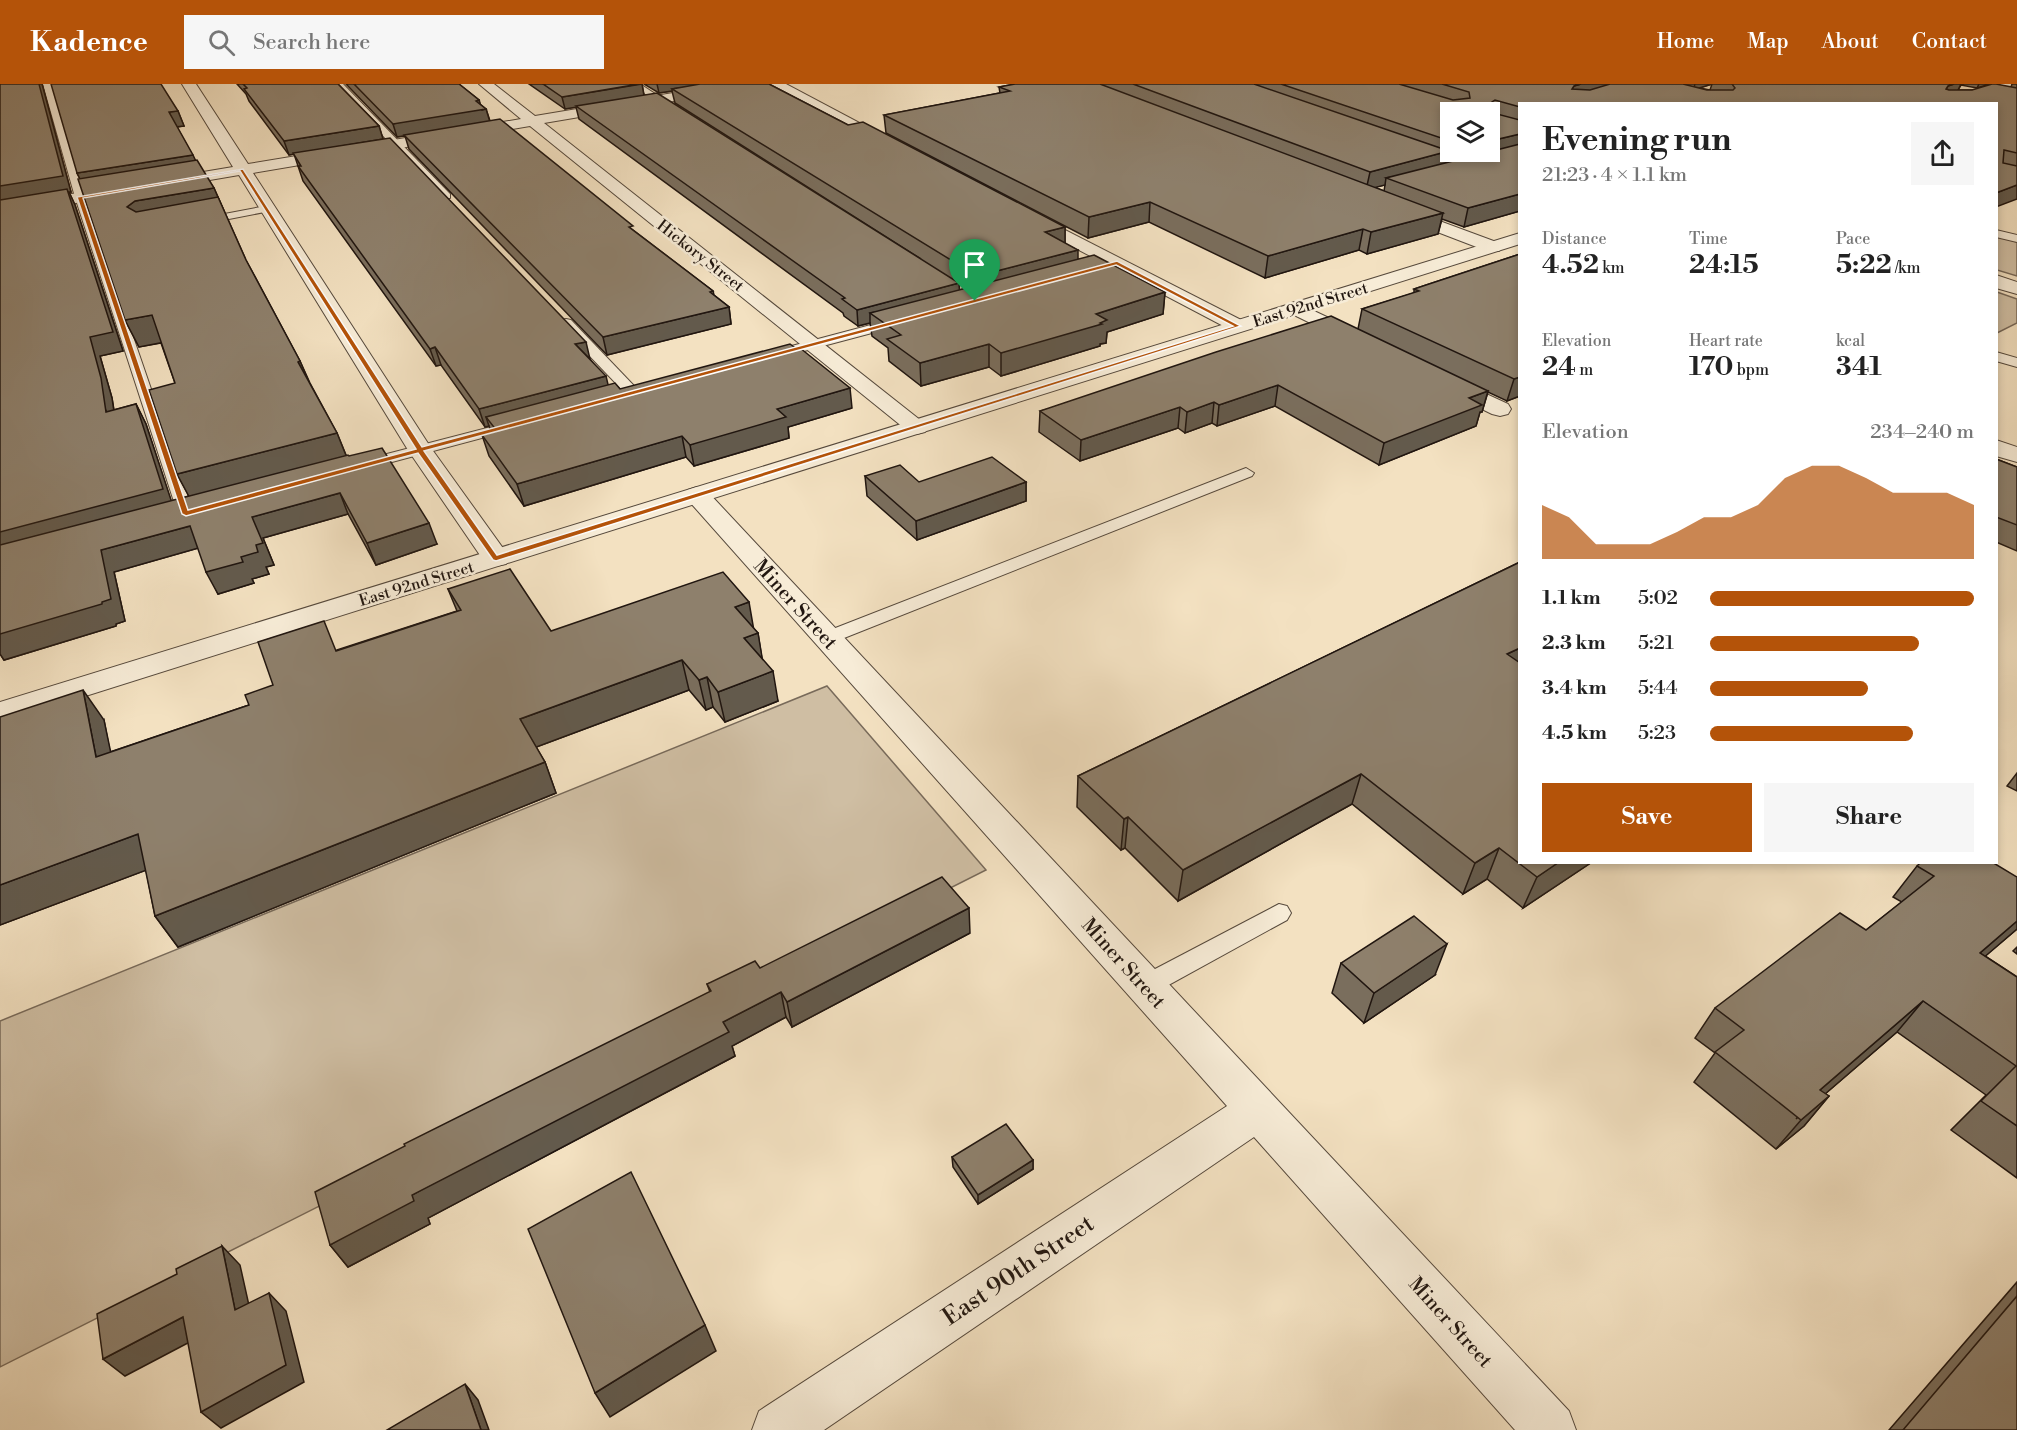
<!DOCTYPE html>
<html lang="en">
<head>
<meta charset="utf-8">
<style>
  body { margin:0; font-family:"Libre Bodoni",serif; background:#f6f6f6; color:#222; height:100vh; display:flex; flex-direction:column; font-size:22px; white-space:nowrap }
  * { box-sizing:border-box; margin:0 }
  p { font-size:20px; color:#767676 }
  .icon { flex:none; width:33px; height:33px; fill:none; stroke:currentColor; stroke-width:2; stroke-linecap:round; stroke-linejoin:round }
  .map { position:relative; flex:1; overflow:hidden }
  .side { position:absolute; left:1518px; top:18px; width:480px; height:762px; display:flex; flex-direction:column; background:#fff; border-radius:0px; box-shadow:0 3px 9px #0003 }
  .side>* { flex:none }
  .buttons { position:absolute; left:1440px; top:18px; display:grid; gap:12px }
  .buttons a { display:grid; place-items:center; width:60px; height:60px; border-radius:0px; background:#fff; box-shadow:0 3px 9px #0003; font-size:30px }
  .pin { position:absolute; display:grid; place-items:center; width:51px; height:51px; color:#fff; margin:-62px -26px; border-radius:50% 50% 50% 0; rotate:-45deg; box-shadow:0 0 6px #0007 }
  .pin .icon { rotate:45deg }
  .round { display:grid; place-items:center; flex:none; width:63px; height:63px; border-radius:0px; background:#f6f6f6 }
  .head { display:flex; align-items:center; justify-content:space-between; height:102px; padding:0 24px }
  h1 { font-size:33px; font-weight:700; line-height:45px }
  .metrics { display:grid; grid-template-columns:repeat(3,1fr); gap:9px; height:102px; padding:6px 24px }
  .metrics div { display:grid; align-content:center }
  .metrics b { font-size:26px; font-weight:700 }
  .metrics small { font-size:16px; font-weight:400 }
  .metrics p { font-size:16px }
  .chart { height:168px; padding:12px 24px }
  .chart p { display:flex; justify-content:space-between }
  .chart svg { width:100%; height:108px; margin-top:6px; fill:#b45309; opacity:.7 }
  .cta { display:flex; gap:12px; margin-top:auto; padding:12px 24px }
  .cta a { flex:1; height:69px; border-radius:0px; background:#b45309; color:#fff; font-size:24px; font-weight:700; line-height:69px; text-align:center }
  .cta a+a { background:#f6f6f6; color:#222 }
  ul { padding:0 24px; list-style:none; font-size:20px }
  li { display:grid; grid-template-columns:96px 72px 1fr; align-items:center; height:45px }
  li i { height:15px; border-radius:8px; background:#b45309 }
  header { display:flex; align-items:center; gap:36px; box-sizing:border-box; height:84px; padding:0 30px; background:#b45309; color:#fff }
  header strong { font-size:28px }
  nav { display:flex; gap:33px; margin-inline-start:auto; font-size:21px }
  .search { width:420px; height:54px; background:#f6f6f6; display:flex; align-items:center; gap:15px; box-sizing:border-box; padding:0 21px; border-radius:0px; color:#767676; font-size:22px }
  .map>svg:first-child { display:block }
  .green { fill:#cfbea3; stroke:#786a5a; stroke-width:1.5 }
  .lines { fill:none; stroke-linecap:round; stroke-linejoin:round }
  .service-casing { stroke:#56493c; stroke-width:2 }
  .minor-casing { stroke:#56493c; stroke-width:2 }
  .tertiary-casing { stroke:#56493c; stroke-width:2 }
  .service { fill:#f7ecd7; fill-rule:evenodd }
  .minor { fill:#f7ecd7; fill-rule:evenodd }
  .tertiary { fill:#f7ecd7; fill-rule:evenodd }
  .wall { fill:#7a6e5d; stroke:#211610; stroke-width:1.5; fill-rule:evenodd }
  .shaded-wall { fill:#635a4c; stroke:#211610; stroke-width:1.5 }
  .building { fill:#8e806c; stroke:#211610; stroke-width:1.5 }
  .route { fill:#b45309; stroke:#fff; stroke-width:1.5; fill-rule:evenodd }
  .labels { text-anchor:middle; stroke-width:5; stroke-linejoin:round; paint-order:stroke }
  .far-street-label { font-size:16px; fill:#211610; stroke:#f7ecd7 }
  .street-label { font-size:20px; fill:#211610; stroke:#f7ecd7 }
  .near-street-label { font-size:24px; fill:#211610; stroke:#f7ecd7 }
</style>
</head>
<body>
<header>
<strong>Kadence</strong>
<div class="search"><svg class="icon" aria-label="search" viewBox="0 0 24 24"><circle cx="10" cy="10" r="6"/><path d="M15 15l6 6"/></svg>Search here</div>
<nav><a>Home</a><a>Map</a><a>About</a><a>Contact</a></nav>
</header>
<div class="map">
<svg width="2017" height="1346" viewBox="0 0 2017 1346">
  <rect width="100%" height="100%" fill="#f3e1c1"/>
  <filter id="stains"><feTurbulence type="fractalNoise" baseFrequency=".00333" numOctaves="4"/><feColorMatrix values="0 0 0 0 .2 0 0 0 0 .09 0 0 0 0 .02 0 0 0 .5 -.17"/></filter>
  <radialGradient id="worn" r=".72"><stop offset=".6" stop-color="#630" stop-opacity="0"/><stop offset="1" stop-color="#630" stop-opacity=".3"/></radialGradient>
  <g class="green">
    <path d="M1996,152l21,6v34l-20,-6z"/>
    <path d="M1997,208l20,7v24l-20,10z"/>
    <path d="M827,602l159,184 -986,497v-346z"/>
  </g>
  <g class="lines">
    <g class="service-casing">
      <g id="service">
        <path d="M43,0h8l34,113 109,317 -2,3 -6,2 -8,-5 -103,-317z"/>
        <path d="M334,0h9l107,110v4h-8z"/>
        <path d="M630,0h10l38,25 -7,2z"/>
        <path d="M266,122l5,3 -1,2 -72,14 -6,-3 6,-3z"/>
        <path d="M1996,146l21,5v7l-21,-5z"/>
        <path d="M897,234l6,4 -1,3 -128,34 -7,-4 2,-3z"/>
        <path d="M566,235l5,1 67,70 2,3 -2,3h-10l-67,-70 -1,-3 1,-3z"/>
        <path d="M1996,268l21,6v9l-21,-6z"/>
        <path d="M518,336l7,4 -2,3 -161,43 -8,-5 2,-3z"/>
        <path d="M1246,384l8,5 -2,3 -418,166h-14l-2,-4 2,-4z"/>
        <path d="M1279,820l8,2 4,7 -4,7 -133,73 -9,3 -9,-3 -4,-7 4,-7z"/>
      </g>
    </g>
    <g class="minor-casing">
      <g id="minor">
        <path d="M182,0h14l52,80 273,-45 -42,-35h15l41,32 192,-32h31l-7,4 -207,35 385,304 -4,5 -8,2 -8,-2 -379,-306 -277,47 178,275 79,110 -4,6 -10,2 -10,-2 -78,-114 -169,-275 -239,41v-10l233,-39z"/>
        <path d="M769,0h17l113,60 -8,5 -5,-2z"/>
        <path d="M1399,122l100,37 3,4 -3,4h-12l-94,-36 -3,-4 3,-4z"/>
        <path d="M1024,125l221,113 3,4 -3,4h-14l-213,-112 -3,-4 3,-4z"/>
        <path d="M1996,191l21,7v12l-21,-6z"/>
        <path d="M1295,218l70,33 3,4 -3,4 -7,2 -7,-2 -63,-31 -3,-4 3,-4z"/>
        <path d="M1445,291l63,29 3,5 -3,5 -8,2 -8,-2 -55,-27 -3,-5 3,-5z"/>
        <path d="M697,403l9,3 863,921 7,19h-61l-261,-293 -430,293h-72l7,-19 468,-305 -539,-606 -4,-5 4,-5z"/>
      </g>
    </g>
    <g class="tertiary-casing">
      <g id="tertiary">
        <path d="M1996,0h21l-2,3 -51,17h-23z"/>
        <path d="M1520,149v11l-1520,479v-21z"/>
        <path d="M1996,356l21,7v15l-21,-6z"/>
      </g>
    </g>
    <use href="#service" class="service"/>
    <use href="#minor" class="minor"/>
    <use href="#tertiary" class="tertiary"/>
  </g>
  <g class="wall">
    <path d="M0,0h42l29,108h-2l6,13 48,146 -23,5 12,42 2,12 22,-6 10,20 25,77 18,-5 -12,-22 -2,-91 -14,-40 -22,4 -14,-27 -45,-141 -3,-6 101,-62 6,15 -7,1 18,33 19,28 32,72 54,101 10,22 27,50 9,22 91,89 -61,21 -28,-51 -85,24 11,27 -8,2 3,7 -17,5 2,4 -36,11 -20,-46 -84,24 11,49 -9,3v2l-112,34 -4,-6z"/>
    <path d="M237,0h101l41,42 4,13 207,220 18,26 12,4 232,19 -64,19 1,11 -95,28 -8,-9 -162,49 -35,-50 -7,-21 9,-2 -2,-7 -4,1 -44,-62 -5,1 -133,-185 -9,-27 -5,1 -40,-54 -3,-7z"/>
    <path d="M346,0h113l20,16 1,4 6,5 4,12 223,170 1,4 15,12 2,17 -124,31 -198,-206 -4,-13 -8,1z"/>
    <path d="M529,0h113l2,11 277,164 -246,-156 -3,-12 -13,2 -15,-9h125l79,41 217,102v16l13,16 87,33 -2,22 -56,18 -1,11 -6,1v2l-99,30 -12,-9 -68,19 -32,-25 -1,-13 -16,-12 -2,-13 -12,3 -14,-10 -1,-3 -264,-194 -3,-12 -11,2zM959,199l8,5 -8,2z"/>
    <path d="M1015,0h975l-13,4 -16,-3 -3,5h14l39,-3 1,-3h5v115l-497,-95v107l-56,16 -22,-8 -4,15 -71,20 -8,-4 -94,28 -116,-56 -61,16 -202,-105 -2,-18 116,-22 -1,-6zM1712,0l-2,6 -11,-2zM1450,28l40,40h-40zM1448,74l6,2 -7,2zM1385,101l-1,6 -10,-4z"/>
    <path d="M1520,170v142l-13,5 -19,-9 -6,20h-2l-4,14 -97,39 -104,-59 -58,20 -5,-3 -27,10 -7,-5 -98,33 -41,-29 1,-21 318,-82 4,-20 52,-16v-4z"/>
    <path d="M1996,375l21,8v84l-21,-9z"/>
    <path d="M865,392l54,6h107v19l-109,39 -50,-44z"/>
    <path d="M1520,478v300h72l-69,46 -36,-29 -24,15 -111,-90 -174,97 -53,-53 -4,2 -44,-43 1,-31z"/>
    <path d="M448,505l103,42 203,-2 4,4 4,26 16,42 -53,21 -12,-15 -7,3 -17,-20 -153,57 9,15 11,31 -378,154 -23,-31 -9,-46 -146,55 104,-205 6,32 139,-47 24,-20 64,-35 120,-39z"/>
    <path d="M2017,689v18l-10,-5z"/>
    <path d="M1917,782l100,11v52l-32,27 32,21v201l-66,-48 35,-35 -89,-63 -72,62 4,2 -25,30 -28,23 -82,-67 21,-29 -20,-15 20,-30 151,-78 36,-28 -9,-5z"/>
    <path d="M970,849l-178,94 -6,-10 -54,29 3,10 -307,162 2,6 -82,43 -18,-22 380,-253 -3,-8 53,-16z"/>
    <path d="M2017,863v7l-4,-3z"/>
    <path d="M1341,879l94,12 -71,48 -32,-30z"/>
    <path d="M952,1073l81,3v9l-55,35 -25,-37z"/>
    <path d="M2017,1198v148h-128z"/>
  </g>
  <g class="shaded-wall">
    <path d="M39,0h3l29,108h-2l6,13 48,146 -23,5 12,42 5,34 -117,-228v-18z"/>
    <path d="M642,0l2,12 -79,13 -3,-12z"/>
    <path d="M657,0h56l-41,5v2l-13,2z"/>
    <path d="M1581,0h45l-57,18 3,-13 2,-3z"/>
    <path d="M1695,0h17l-19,6z"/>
    <path d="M1954,0h7l-6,12 -15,6 8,-16z"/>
    <path d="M1979,0h11l-13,4z"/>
    <path d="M479,16l3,10 4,-1 4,13 -93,15 -4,-13z"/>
    <path d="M178,27l6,15 -9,1 -6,-15z"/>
    <path d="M379,42l4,13 -94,16 -5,-14z"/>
    <path d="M1520,50v16l-56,14 3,-12h23v-11z"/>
    <path d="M1449,67l-4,18 -59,9 -1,7 -19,5 4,-18z"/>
    <path d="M193,71l7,15 -115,19 -8,-16z"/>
    <path d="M2017,101v14l-21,8v-14z"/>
    <path d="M214,104l10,23 -77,15 -20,-19 8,-6z"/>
    <path d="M1520,110v17l-56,16 4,-19z"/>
    <path d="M1150,118l-1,20 -61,16 1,-21z"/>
    <path d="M1443,129l-5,21 -71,20 4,-22z"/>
    <path d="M1065,143v17l-20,-12z"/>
    <path d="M1363,145l-4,21 -94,28 3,-22z"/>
    <path d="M1078,166v17l-101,28v-19z"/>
    <path d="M959,199l1,16 -90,14v10l-12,3 -1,-16z"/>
    <path d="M1165,208l-2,22 -56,18 -1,11 -6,1v2l-99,30v-23l95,-39z"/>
    <path d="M729,223l2,17 -124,31 -4,-18z"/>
    <path d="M152,231l13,27 -26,5 -14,-27z"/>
    <path d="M586,258l4,17 -15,-15z"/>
    <path d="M989,260v23l-68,19 -1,-23z"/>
    <path d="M435,263l6,18 -5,1 -6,-17z"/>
    <path d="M300,277l12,28 -14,-27z"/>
    <path d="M606,292l4,17 -124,24 3,9 -4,1 -6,-18z"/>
    <path d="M1520,293v19l-13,5 7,-22z"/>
    <path d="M1278,301l-3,21 -58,20 2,-21z"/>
    <path d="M850,304l2,20 -64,19 1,11 -95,28 -4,-21 87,-36z"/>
    <path d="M1488,307l-6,21h-2l-4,14 -97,39 5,-22 85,-45z"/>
    <path d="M1214,318l-2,21 -27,10 2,-21z"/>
    <path d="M136,320l10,20 28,85 -174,48v-25z"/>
    <path d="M1180,323l-2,21 -98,33 1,-21z"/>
    <path d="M337,349l12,30 -156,41 -16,-30z"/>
    <path d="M682,352l4,21 -162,49 -7,-22z"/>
    <path d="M1026,398v19l-109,39 -1,-19z"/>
    <path d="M340,409l8,21 -85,24 11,27 -8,2 3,7 -17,5 2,4 -36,11 -12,-22 35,-15 15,-12 -4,-28z"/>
    <path d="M429,439l8,21 -61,21 -9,-22z"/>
    <path d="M190,442l12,21 -88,25 11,49 -9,3v2l-112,34 -4,-6v-20l101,-84z"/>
    <path d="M749,518l5,29 -19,-24z"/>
    <path d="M758,549l5,30 -19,-25z"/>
    <path d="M1520,564v25l-13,-19z"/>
    <path d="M682,576l7,30 -158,59 -11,-30z"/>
    <path d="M773,587l5,30 -53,21 -7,-30z"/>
    <path d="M707,593l6,30 -7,3 -7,-30z"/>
    <path d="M83,606l21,30 14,67 -22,-30z"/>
    <path d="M545,678l11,31 -378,154 -23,-31z"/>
    <path d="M1361,690l-9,30 -174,97 5,-31z"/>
    <path d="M1128,733l-3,31 -4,2 3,-31z"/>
    <path d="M138,750l22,31 -160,60v-40z"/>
    <path d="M1499,764l-12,31 -24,15 12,-31z"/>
    <path d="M1559,778h33l-69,46 14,-31z"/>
    <path d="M969,824l1,25 -178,94 -5,-25z"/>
    <path d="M2017,837v8l-64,55 27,-31z"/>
    <path d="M1447,860l-12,31 -71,48 10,-30z"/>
    <path d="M781,908l5,25 -54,29 3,10 -307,162 2,6 -82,43 -18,-22 82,-50 311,-173z"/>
    <path d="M1923,917l-26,31 -101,87 24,-29z"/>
    <path d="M1829,1012l-25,30 -28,23 25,-29z"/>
    <path d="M1033,1076v9l-55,35v-9z"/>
    <path d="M222,1162l18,19 14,63 -19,-18z"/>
    <path d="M269,1209l17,18 18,71 -83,46 -20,-16z"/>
    <path d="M183,1233l20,18 -78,41 -22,-17z"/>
    <path d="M705,1241l11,26 -106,66 -15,-24z"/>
    <path d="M465,1300l13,16 11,30h-8z"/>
  </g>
  <g class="building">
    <path d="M0,0h39l24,92 -63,10z"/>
    <path d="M51,0h110l17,27 -9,1 24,43 -116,18z"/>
    <path d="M243,0h95l41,42 -95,15 -40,-52 3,-1z"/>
    <path d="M354,0h105l20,16 -3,1 10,8 -93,15z"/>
    <path d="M543,0h96l-77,13z"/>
    <path d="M700,0h69l79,41 15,-3 202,105 -20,5 33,18 -101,26 -305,-187z"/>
    <path d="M1015,0h85l343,129 -72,19 -8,-3 -95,27 -118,-54 -61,15 -205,-102 126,-24 -11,-4z"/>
    <path d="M1133,0h121l195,67 -79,21z"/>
    <path d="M1281,0h118l54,16 17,-2 -1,-6 -27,-8h139l-7,2 -2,3 18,1 20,-6h73l24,6h26l2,-2 -3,-4h222l-6,2 -2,3 3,1h23l20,-6h4l21,4v65l-13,-3 -1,13 14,3v19l-21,8v-89h-476v3l-25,-7 -3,2 1,11 27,7v14l-30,7v-29h-40v29z"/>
    <path d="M657,9l302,190 -102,27 -15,-11 3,-1 -269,-192z"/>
    <path d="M500,35l133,107 -4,1 84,64 -3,1 19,15 -126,30 -199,-202z"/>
    <path d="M390,54l196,204 -11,2 31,32 -127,33 -44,-62 -5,2 -132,-183h3l-8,-13z"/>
    <path d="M1520,60v50l-52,14 -82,-30z"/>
    <path d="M197,76l17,28 -79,13 -8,6 9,5 82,-15 28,63 54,101 -2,1 39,71 -160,41 -28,-84 26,-7 -23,-68 -27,5 -47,-141z"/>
    <path d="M67,105l46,143 -23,5 11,41 5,34 30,-8 27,85 -163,43v-332z"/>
    <path d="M1520,170v123l-6,2 -152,-70 57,-18 -5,-2 12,-4z"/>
    <path d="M1094,171l71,37 -69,22 11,6 -7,3 2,1 -101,29 -12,-9 -69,19 -33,-24 14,-4 -31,-22z"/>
    <path d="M1331,232l157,75 -19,7 13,7 -98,38 -106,-58 -59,20 -5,-3 -27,10 -7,-5 -99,33 -41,-29 176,-59z"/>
    <path d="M790,260l7,5 3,-1 50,40 -73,21 9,8 -96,28 -8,-9 -165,48 -35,-49 15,-4 -11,-14 129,-34 5,6z"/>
    <path d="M382,364l47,75 -62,20 -27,-50 -88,24 11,26 -7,2 2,7 -17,5 2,5 -37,10 -16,-46 -89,24 10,49 -9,3v2l-102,30v-89l348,-90 1,1z"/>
    <path d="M992,373l34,25 -110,39 -51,-45 35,-11 19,17z"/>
    <path d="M1996,375l21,8v58l-21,-8z"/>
    <path d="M1520,478v86l-13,6 13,9v199h39l-22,15 -38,-29 -24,15 -114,-89 -178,96 -55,-53 -4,2 -46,-43z"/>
    <path d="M510,485l41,62 172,-59 26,30 -14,5 23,26 -14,5 29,33 -55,21 -11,-15 -8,3 -17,-20 -162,59 25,43 -390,154 -17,-82 -138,51v-168l83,-27 13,67 153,-52 -4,-10 28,-10 -15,-43 66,-21 12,30 125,-41 -13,-21z"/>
    <path d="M1921,778h71l25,15v44l-37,32 37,24v149l-36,-25 35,-35 -93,-65 -103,89 9,6 -28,24 -86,-68 29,-22 -29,-22 125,-95 26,17 68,-54 -17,-10z"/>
    <path d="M942,793l27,31 -182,94 -6,-10 -58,30 6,10 -317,163 2,6 -84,44 -15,-53 90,-46 -1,-2 307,-153 -4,-7 48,-23 5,7z"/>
    <path d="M1414,832l33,28 -73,49 -33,-30z"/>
    <path d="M1006,1040l27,36 -55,35 -26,-38z"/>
    <path d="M631,1088l74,153 -110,68 -67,-164z"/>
    <path d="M222,1162l13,64 34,-17 17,72 -85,47 -18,-95 -80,42 -6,-45 80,-40 -1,-5z"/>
    <path d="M2017,1212v134h-114z"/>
    <path d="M465,1300l16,46h-94z"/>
  </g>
  <path class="route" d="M243,85l179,278 695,-186 124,65 -745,235 -3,-1 -75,-107 -232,63 -4,-2 -105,-317zM240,87l176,278 -228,61 -105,-312zM1116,181l117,61 -736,229 -73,-104z"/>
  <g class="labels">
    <g class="far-street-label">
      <text transform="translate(701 171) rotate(38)" y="6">Hickory Street</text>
      <text transform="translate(1310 220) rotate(-17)" y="6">East 92nd Street</text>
      <text transform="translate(416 499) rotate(-17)" y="6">East 92nd Street</text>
    </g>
    <g class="street-label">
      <text transform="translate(796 520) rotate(48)" y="7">Miner Street</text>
      <text transform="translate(1124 879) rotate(48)" y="7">Miner Street</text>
      <text transform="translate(1451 1238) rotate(48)" y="7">Miner Street</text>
    </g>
    <g class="near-street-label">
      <text transform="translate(1018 1186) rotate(-34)" y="8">East 90th Street</text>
    </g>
  </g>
  <rect width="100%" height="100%" filter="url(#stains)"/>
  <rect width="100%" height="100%" fill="url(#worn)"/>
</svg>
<div class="buttons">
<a><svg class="icon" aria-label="layers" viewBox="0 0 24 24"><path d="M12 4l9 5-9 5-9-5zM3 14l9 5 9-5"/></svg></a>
</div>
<div class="pin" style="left:975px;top:217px;background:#1e9e55"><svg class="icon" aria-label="arrive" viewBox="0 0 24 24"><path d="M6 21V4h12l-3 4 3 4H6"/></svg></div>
<section class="side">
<div class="head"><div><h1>Evening run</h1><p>21:23 · 4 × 1.1 km</p></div><a class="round"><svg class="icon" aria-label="share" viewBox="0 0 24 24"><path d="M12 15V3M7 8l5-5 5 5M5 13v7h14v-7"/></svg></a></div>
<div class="metrics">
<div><p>Distance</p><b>4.52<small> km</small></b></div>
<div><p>Time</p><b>24:15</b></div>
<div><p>Pace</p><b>5:22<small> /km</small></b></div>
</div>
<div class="metrics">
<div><p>Elevation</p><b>24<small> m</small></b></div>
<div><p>Heart rate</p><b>170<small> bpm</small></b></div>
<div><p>kcal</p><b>341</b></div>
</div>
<div class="chart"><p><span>Elevation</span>234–240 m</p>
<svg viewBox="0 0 160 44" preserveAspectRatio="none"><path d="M0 44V22L10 27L20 38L30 38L40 38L50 33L60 27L70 27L80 22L90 11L100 6L110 6L120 11L130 17L140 17L150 17L160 22V44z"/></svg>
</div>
<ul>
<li><b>1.1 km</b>5:02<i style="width:100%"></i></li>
<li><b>2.3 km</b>5:21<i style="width:79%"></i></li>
<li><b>3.4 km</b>5:44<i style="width:60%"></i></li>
<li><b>4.5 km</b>5:23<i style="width:77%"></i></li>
</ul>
<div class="cta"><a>Save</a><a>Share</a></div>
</section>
</div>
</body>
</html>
